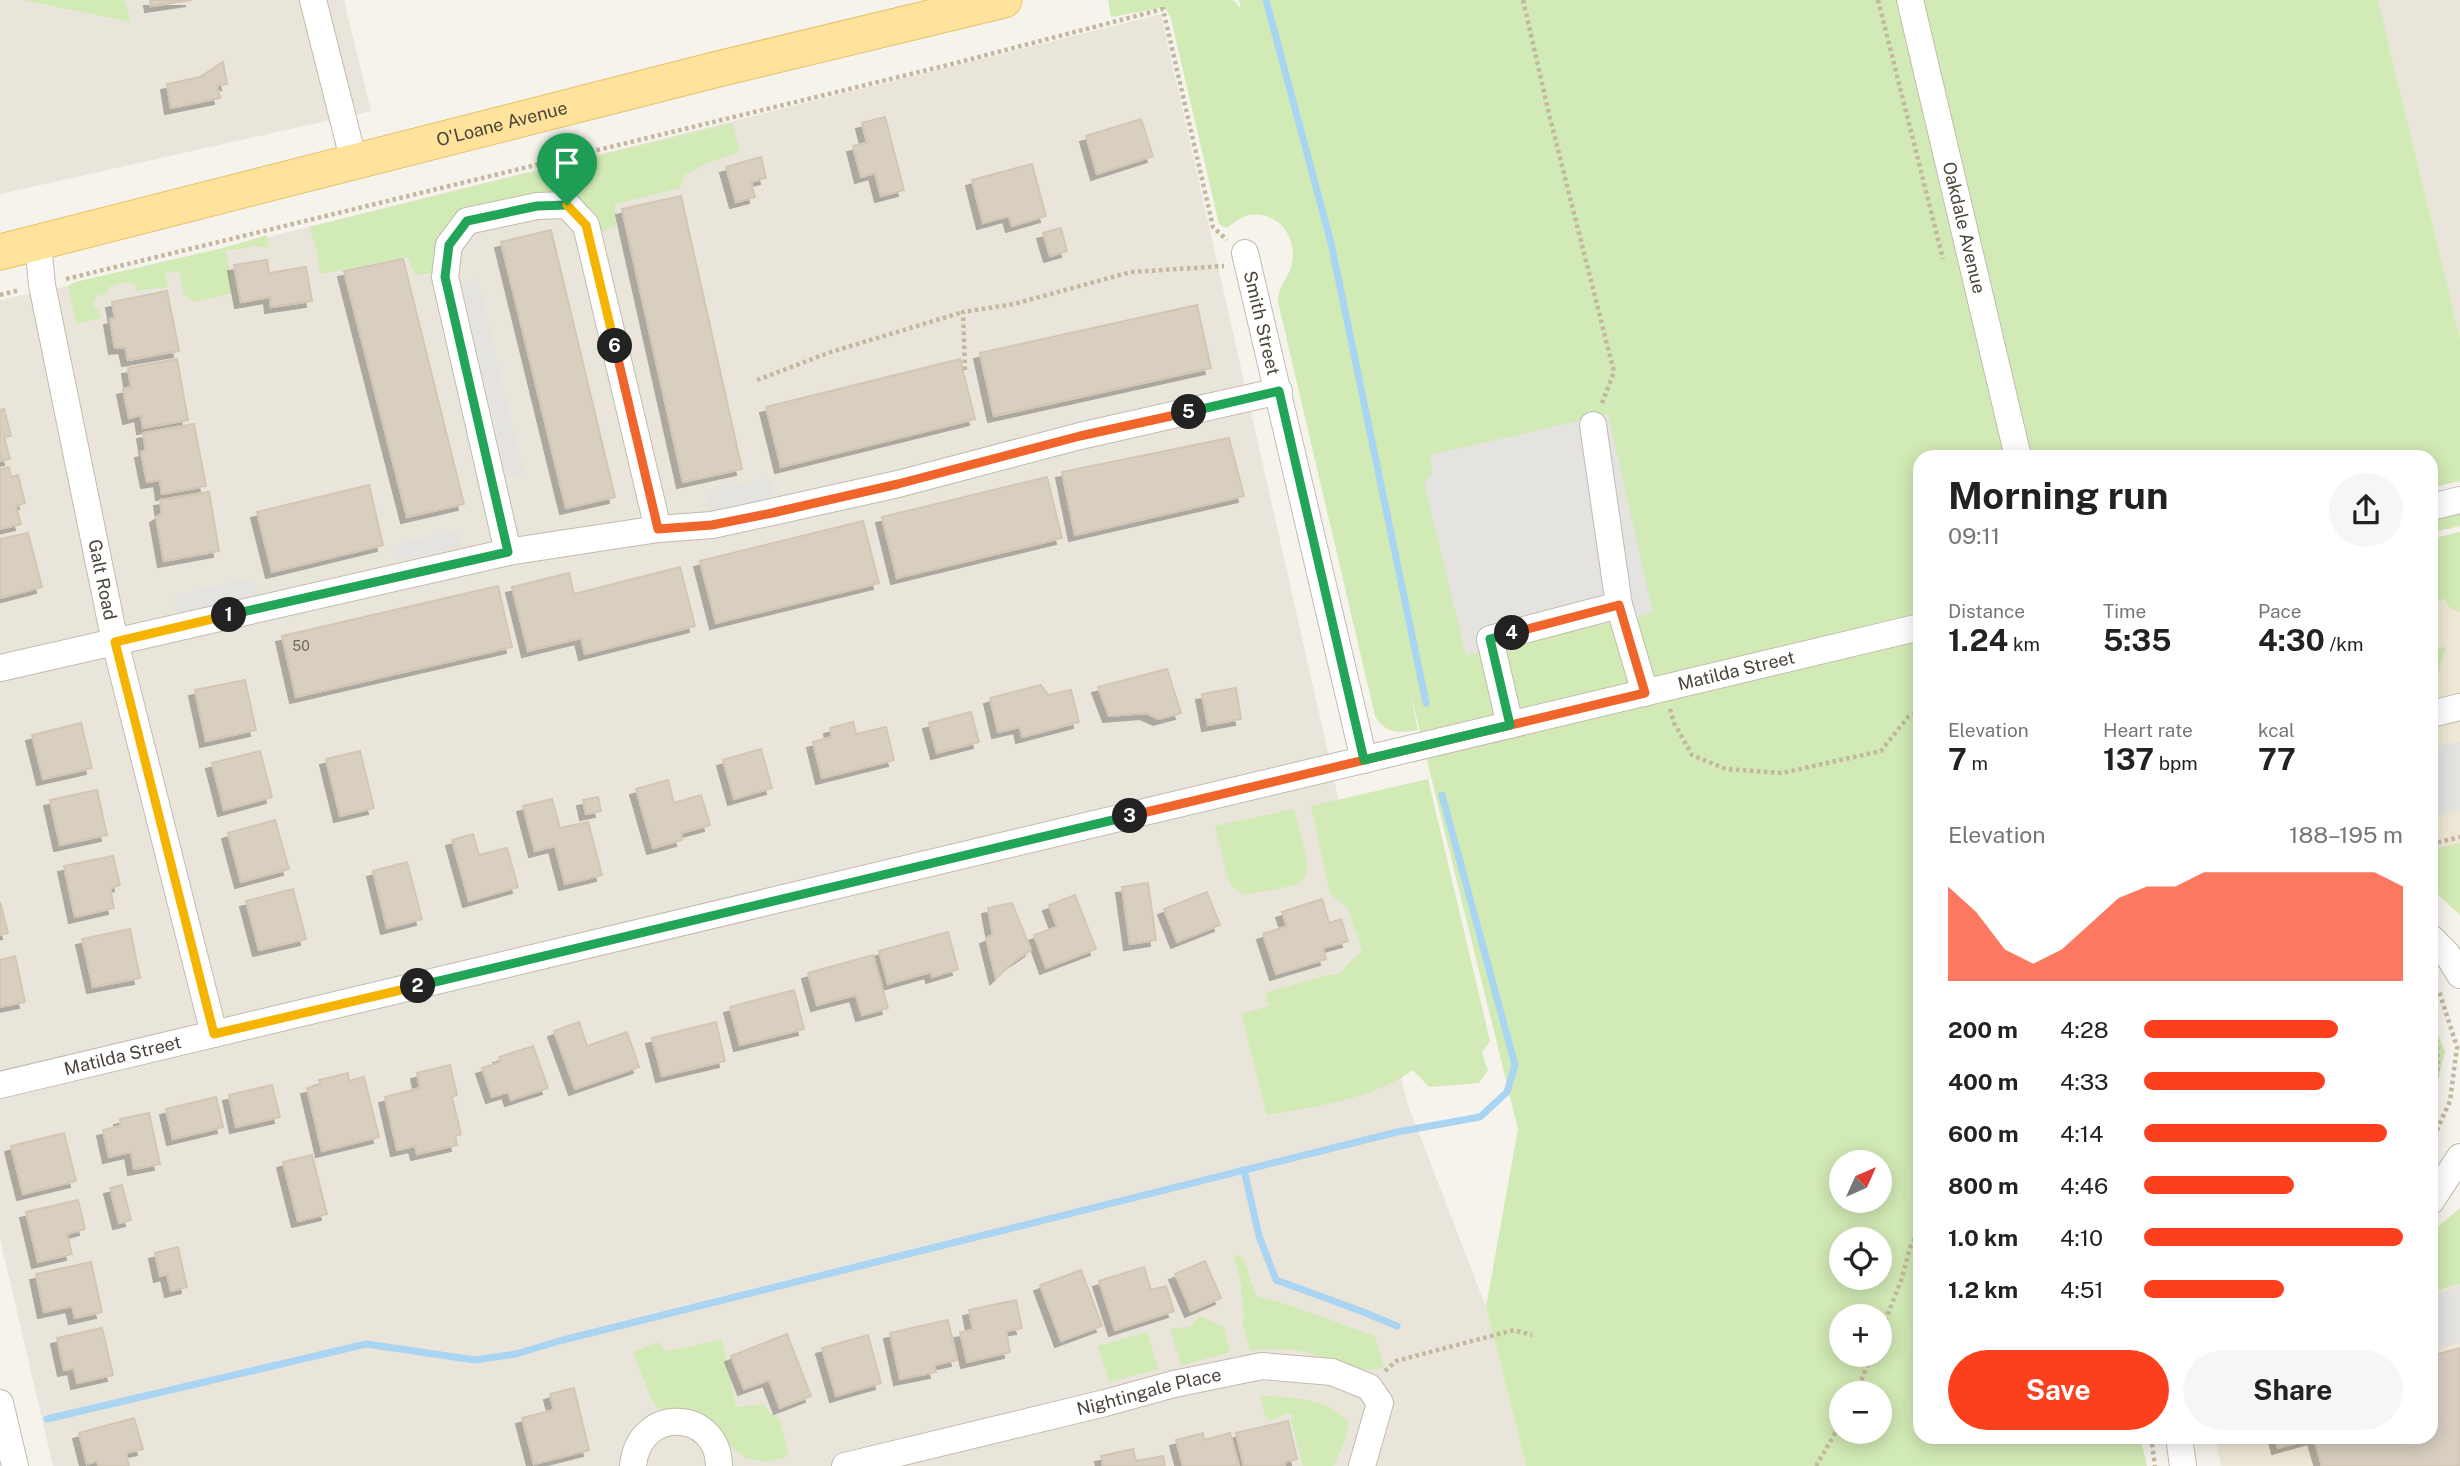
<!DOCTYPE html>
<html lang="en">
<head>
<meta charset="utf-8">
<style>
  body { margin:0; font-family:"Public Sans",sans-serif; background:#f6f6f6; color:#222; height:100vh; display:flex; flex-direction:column; font-size:26px; white-space:nowrap }
  * { box-sizing:border-box; margin:0 }
  p { font-size:23px; color:#767676 }
  .icon { flex:none; width:38px; height:38px; fill:none; stroke:currentColor; stroke-width:2; stroke-linecap:round; stroke-linejoin:round }
  .map { position:relative; flex:1; overflow:hidden }
  .details { position:absolute; left:1913px; top:450px; width:525px; height:994px; display:flex; flex-direction:column; background:#fff; border-radius:21px; box-shadow:0 4px 18px #0003 }
  .details>* { flex:none }
  .needle { width:46px; rotate:45deg }
  .buttons { position:absolute; left:1829px; top:1150px; display:grid; gap:14px }
  .buttons a { display:grid; place-items:center; width:63px; height:63px; border-radius:50%; background:#fff; box-shadow:0 4px 18px #0003; font-size:35px }
  .pin { position:absolute; display:grid; place-items:center; width:60px; height:60px; color:#fff; margin:-72px -30px; border-radius:50% 50% 50% 0; rotate:-45deg; box-shadow:0 0 7px #0007 }
  .pin .icon { rotate:45deg }
  .km { position:absolute; width:35px; height:35px; margin:-18px; border-radius:50%; background:#222; color:#fff; font-size:19px; line-height:35px; text-align:center }
  .round { display:grid; place-items:center; flex:none; width:74px; height:74px; border-radius:37px; background:#f6f6f6 }
  .overview { display:flex; align-items:center; justify-content:space-between; height:119px; padding:0 35px }
  h1 { font-size:38px; font-weight:700; line-height:52px }
  .stats { display:grid; grid-template-columns:repeat(3,1fr); gap:10px; height:119px; padding:7px 35px }
  .stats div { display:grid; align-content:center }
  .stats b { font-size:30px; font-weight:700 }
  .stats small { font-size:19px; font-weight:400 }
  .stats p { font-size:19px }
  .chart { height:196px; padding:14px 35px }
  .chart p { display:flex; justify-content:space-between }
  .chart svg { width:100%; height:126px; margin-top:7px; fill:#fc3f1d; opacity:.7 }
  .action { display:flex; gap:14px; margin-top:auto; padding:14px 35px }
  .action a { flex:1; height:80px; border-radius:42px; background:#fc3f1d; color:#fff; font-size:28px; font-weight:700; line-height:80px; text-align:center }
  .action a+a { background:#f6f6f6; color:#222 }
  ul { padding:0 35px; list-style:none; font-size:23px }
  li { display:grid; grid-template-columns:112px 84px 1fr; align-items:center; height:52px }
  li i { height:18px; border-radius:9px; background:#fc3f1d }
  .map>svg:first-child { display:block }
  .residential { fill:#eae5da }
  .education { fill:#efe8d6 }
  .green { fill:#d2eab5; fill-rule:evenodd }
  .parking { fill:#e5e3e0 }
  .lines { fill:none; stroke-linecap:round; stroke-linejoin:round }
  .stream { stroke:#a9d4f2; stroke-width:7 }
  .building { fill:#d8cfc1; stroke:#d3c7b4; stroke-width:2; filter:url(#shadow) }
  .minor-casing { stroke:#c2bbae; stroke-width:28 }
  .major-casing { stroke:#e6c16a; stroke-width:37 }
  .path { stroke:#c4b79f; stroke-width:4.5; stroke-dasharray:3.5 3.5; stroke-linecap:butt }
  .minor { stroke:#fff; stroke-width:26 }
  .major { stroke:#ffe39c; stroke-width:35 }
  .split-1-casing { stroke:#fff; stroke-width:14 }
  .split-2-casing { stroke:#fff; stroke-width:14 }
  .split-3-casing { stroke:#fff; stroke-width:14 }
  .split-4-casing { stroke:#fff; stroke-width:14 }
  .split-5-casing { stroke:#fff; stroke-width:14 }
  .split-6-casing { stroke:#fff; stroke-width:14 }
  .split-7-casing { stroke:#fff; stroke-width:14 }
  .split-1 { stroke:#22a559; stroke-width:9 }
  .split-2 { stroke:#f5b400; stroke-width:9 }
  .split-3 { stroke:#22a559; stroke-width:9 }
  .split-4 { stroke:#f0652b; stroke-width:9 }
  .split-5 { stroke:#22a559; stroke-width:9 }
  .split-6 { stroke:#f0652b; stroke-width:9 }
  .split-7 { stroke:#f5b400; stroke-width:9 }
  .labels { text-anchor:middle; stroke-width:6; stroke-linejoin:round; paint-order:stroke }
  .number-label { font-size:14px; fill:#6e675b }
  .street-label { font-size:18px; fill:#4b4439; stroke:#fff }
</style>
</head>
<body>
<div class="map">
<svg width="2460" height="1466" viewBox="0 0 2460 1466">
  <defs>
    <filter id="shadow"><feDropShadow dx="-6" dy="6" stdDeviation="0" flood-color="#0004"/></filter>
  </defs>
  <rect width="100%" height="100%" fill="#f6f3ec"/>
  <g class="residential">
    <path d="M0,0h344l27,111 -371,83z"/>
    <path d="M2378,0h82v338z"/>
    <path d="M1161,14l246,1088 79,205 40,159h-1473l-53,-227v-939l80,-16z"/>
  </g>
  <g class="education">
    <path d="M2460,546v359l-29,-25v-327z"/>
    <path d="M2460,1235v231h-239l-6,-29h216v-191z"/>
  </g>
  <g class="green">
    <path d="M23,0h101l7,22z"/>
    <path d="M1108,0h121l6,1 6,9 -2,-10h1139l82,338v143l-29,7v-31h-511v980h220l7,29h-621l-40,-159 32,-178 -109,-442 9,43c-19,3 -33,4 -43,-14l-97,-414c1,-20 11,-23 14,-39 5,-27 -14,-52 -43,-48 -8,1 -16,9 -23,13l-7,-4 -48,-205 -5,-10 -6,-1 -49,9zM1841,1162h39v38h-39zM1841,1239h39v39h-39zM1841,1316h39v38h-39zM1841,1393h39v39h-39z"/>
    <path d="M732,123l8,29 -35,12 -20,11 -5,13 -65,16 1,23 -15,4 -13,-22 -35,-17 -29,3 -44,11 -47,67 -18,2 -7,-18 -88,17 -3,-21 -8,-26z"/>
    <path d="M267,235l2,13 -14,-2 -29,5 7,42 -38,9 -11,-7 -5,-24 -14,3 3,13 -32,4 -1,-7 -11,-2 -15,5 -2,7 -11,2 -3,9 6,6 2,7 -25,6 -8,-38 7,-4 152,-35z"/>
    <path d="M2460,513v13l-29,7v-13z"/>
    <path d="M2460,532v80l-11,-5 -4,-8 -14,2v-62z"/>
    <path d="M2446,647l-9,31 -6,2v-31z"/>
    <path d="M1428,779l62,262 -8,12 6,17 -9,13 -50,4 -16,-17c-42,30 -96,36 -146,45l-26,-101 28,-8 -4,-13 58,-17 15,-2 24,-23 -14,-43 -18,-14 -19,-88z"/>
    <path d="M1294,809l13,51v12l-4,8 -7,5 -53,10 -7,-5 -7,-8 -14,-56z"/>
    <path d="M2460,843v72l-29,-27v-38z"/>
    <path d="M2431,1017l14,35 -14,55z"/>
    <path d="M2460,1208v76l-29,8v-59z"/>
    <path d="M1233,1255l10,2 13,39 35,10 84,30 9,32c-27,7 -53,-10 -79,-16 -18,-4 -36,-3 -55,-1l-7,-26 1,-6 -3,-27 1,-5z"/>
    <path d="M1200,1316l24,11 6,25 -49,14 -11,-37 20,-2z"/>
    <path d="M1147,1332l11,37 -49,13 -11,-36z"/>
    <path d="M722,1339l14,68 27,-3 6,8 11,7 9,37 -22,6 -21,-4 -62,-48 -25,-1 -8,-10 -18,-47 25,-10 8,10z"/>
    <path d="M1260,1395c29,3 71,2 89,28l-4,17 -11,26h-31l-12,-46 2,-5 -7,-2 -16,8 -5,-6z"/>
  </g>
  <g class="parking">
    <path d="M478,279l46,196 -16,4 -47,-198z"/>
    <path d="M1608,414l45,199 -187,42 -42,-172 9,-10 -3,-18z"/>
    <path d="M769,477l6,20 -65,16 -5,-21z"/>
    <path d="M456,531l5,16 -68,14 -2,-16z"/>
    <path d="M254,577l4,18 -80,19 -4,-18z"/>
    <path d="M2460,741v70l-29,7v-70z"/>
    <path d="M2460,1285v58l-29,8v-54z"/>
  </g>
  <g class="lines">
    <g class="stream">
      <path d="M1266,0l65,243 95,460"/>
      <path d="M1244,1170l15,66 17,44 85,31 36,15"/>
      <path d="M47,1419l319,-75 109,16 41,-6 43,-13 838,-209 83,-15 27,-25 8,-27 -73,-270"/>
    </g>
  </g>
  <g class="building">
    <path d="M150,0h42l-41,6z"/>
    <path d="M223,62l4,22 -10,1 3,13 -49,10 -4,-24 33,-7z"/>
    <path d="M885,117l19,73 -23,6 -6,-23 -14,4 -8,-31 14,-3 -5,-20z"/>
    <path d="M1141,119l12,37 -56,18 -11,-38z"/>
    <path d="M761,157l5,21 -15,4 4,15 -19,5 -10,-35z"/>
    <path d="M1032,164l14,52 -34,10 -3,-10 -26,7 -11,-43z"/>
    <path d="M681,196l61,273 -59,13 -61,-273z"/>
    <path d="M1061,228l6,23 -17,5 -7,-23z"/>
    <path d="M551,230l64,267 -49,11 -65,-266z"/>
    <path d="M403,259l61,245 -57,13 -63,-246z"/>
    <path d="M267,260l2,13 37,-6 6,34 -41,6 -1,-10 -29,5 -7,-37z"/>
    <path d="M167,291l12,60 -51,9 -3,-13 -10,1 -5,-29 5,-1 -3,-16z"/>
    <path d="M1197,305l14,63 -217,48 -14,-63z"/>
    <path d="M177,359l11,61 -45,8 -2,-13 -12,3 -6,-29 8,-2 -3,-19z"/>
    <path d="M960,359l15,60 -194,48 -15,-60z"/>
    <path d="M4,409l7,27 -7,1 6,22 -10,2v-51z"/>
    <path d="M194,424l12,62 -44,8 -2,-14 -13,2 -6,-30 5,-1 -3,-18z"/>
    <path d="M1229,438l15,58 -169,39 -13,-63z"/>
    <path d="M9,467l2,10 7,-2 7,28 -9,3 5,18 -21,5v-60z"/>
    <path d="M1047,477l15,61 -165,40 -15,-61z"/>
    <path d="M369,485l14,60 -111,27 -15,-60z"/>
    <path d="M209,492l10,59 -55,10 -8,-44 6,-4 -2,-13z"/>
    <path d="M863,521l16,62 -163,40 -16,-62z"/>
    <path d="M28,533l14,54 -42,11v-59z"/>
    <path d="M680,567l15,59 -110,28 -4,-16 -53,13 -16,-64 57,-14 5,21z"/>
    <path d="M498,586l14,61 -216,50 -14,-61z"/>
    <path d="M1167,669l14,44 -22,6 -13,-6 -37,3 -11,-29z"/>
    <path d="M245,680l11,50 -50,11 -11,-51z"/>
    <path d="M1041,685l7,10 23,-5 8,32 -57,15 -2,-10 -22,5 -8,-34z"/>
    <path d="M1236,688l5,31 -33,6 -6,-31z"/>
    <path d="M971,712l8,30 -42,11 -8,-30z"/>
    <path d="M853,722l3,12 30,-7 8,33 -72,18 -9,-36 19,-5 -2,-9z"/>
    <path d="M81,723l11,45 -49,11 -11,-44z"/>
    <path d="M761,749l11,39 -38,11 -11,-39z"/>
    <path d="M260,751l12,46 -48,13 -12,-47z"/>
    <path d="M360,751l14,57 -34,8 -14,-57z"/>
    <path d="M668,780l6,23 27,-8 9,30 -29,8 1,7 -29,8 -17,-59z"/>
    <path d="M97,790l10,45 -47,10 -10,-45z"/>
    <path d="M598,797l3,14 -15,3 -3,-14z"/>
    <path d="M552,799l8,29 28,-6 14,53 -37,9 -10,-38 -20,5 -12,-45z"/>
    <path d="M275,820l14,49 -48,13 -13,-49z"/>
    <path d="M473,834l6,21 28,-7 11,39 -49,14 -17,-61z"/>
    <path d="M113,856l7,29 -10,3 4,20 -39,9 -11,-51z"/>
    <path d="M407,862l15,57 -35,9 -14,-57z"/>
    <path d="M1148,883l8,57 -26,4 -8,-57z"/>
    <path d="M293,889l13,50 -47,11 -13,-49z"/>
    <path d="M1207,892l13,33 -43,17 -13,-33z"/>
    <path d="M1075,895l21,54 -50,19 -12,-33 23,-8 -8,-22z"/>
    <path d="M1322,899l7,24 12,-4 7,22 -25,7 3,11 -50,15 -13,-40 24,-8 -5,-14z"/>
    <path d="M0,902l8,31 -8,2z"/>
    <path d="M1012,903l19,47 -19,13 -16,15 -10,-40 7,-3 -5,-27z"/>
    <path d="M130,929l10,49 -47,9 -11,-48z"/>
    <path d="M948,932l10,37 -26,8 -1,-5 -43,12 -9,-33z"/>
    <path d="M873,955l15,53 -26,7 -6,-20 -39,10 -9,-32z"/>
    <path d="M15,956l10,46 -25,5v-47z"/>
    <path d="M794,990l10,39 -64,16 -10,-38z"/>
    <path d="M579,1022l8,24 40,-14 12,35 -64,22 -21,-58z"/>
    <path d="M716,1022l9,39 -63,15 -10,-38z"/>
    <path d="M533,1046l15,42 -37,12 -3,-8 -16,5 -10,-29 19,-6 -2,-5z"/>
    <path d="M450,1065l7,30 -5,2 9,37 -6,2 2,9 -40,9 -2,-8 -18,4 -12,-53 35,-9 -3,-15z"/>
    <path d="M348,1073l1,8 15,-4 15,60 -57,14 -15,-63 14,-3 -2,-5z"/>
    <path d="M272,1085l8,32 -44,10 -7,-32z"/>
    <path d="M216,1097l7,30 -50,12 -7,-30z"/>
    <path d="M149,1113l11,51 -26,5 -3,-17 -22,5 -6,-27 18,-4 -1,-7z"/>
    <path d="M64,1133l12,48 -53,13 -12,-48z"/>
    <path d="M312,1155l15,59 -29,7 -15,-59z"/>
    <path d="M122,1185l9,35 -12,3 -9,-35z"/>
    <path d="M78,1200l7,29 -18,5 5,20 -34,8 -12,-50z"/>
    <path d="M178,1247l9,40 -16,4 -4,-17 -7,2 -5,-23z"/>
    <path d="M1205,1261l16,37 -30,13 -16,-37z"/>
    <path d="M91,1262l11,50 -27,6 -3,-12 -28,6 -8,-38z"/>
    <path d="M1144,1267l7,23 15,-4 8,25 -59,19 -16,-49z"/>
    <path d="M1081,1270l21,56 -41,15 -21,-56z"/>
    <path d="M1016,1300l6,28 -16,3 4,21 -43,10 -7,-30 13,-2 -4,-20z"/>
    <path d="M948,1320l9,40 -23,5 2,7 -36,7 -10,-46z"/>
    <path d="M102,1328l11,47 -36,8 -3,-15 -10,2 -7,-32z"/>
    <path d="M787,1334l24,62 -31,12 -11,-28 -25,9 -13,-33z"/>
    <path d="M868,1335l13,48 -45,13 -14,-48z"/>
    <path d="M2460,1348v118h-138l-8,-28 -36,10 -3,-11h156v-81z"/>
    <path d="M574,1388l15,62 -55,14 -12,-46 32,-8 -4,-16z"/>
    <path d="M134,1418l9,31 -17,4 3,13h-30l-2,-5 -10,3 -8,-31z"/>
    <path d="M1288,1421l9,38 -13,3 1,4h-41l-8,-33z"/>
    <path d="M1203,1433l1,7 26,-7 9,33h-56l-7,-26z"/>
    <path d="M1133,1449l3,12 27,-5 2,10h-62l-2,-10z"/>
  </g>
  <g class="lines">
    <g class="minor-casing">
      <g id="minor">
        <path d="M313,0l41,162"/>
        <path id="s1" d="M1910,0l108,457"/>
        <path id="s2" d="M38,243l4,42 73,357 99,392"/>
        <path id="s3" d="M1245,253l119,507"/>
        <path d="M1593,425l26,180"/>
        <path d="M2431,507l29,-7"/>
        <path d="M508,552l-63,-275 4,-32 18,-24 70,-15 30,-1 19,20 72,304"/>
        <path d="M0,668l508,-116 150,-23 54,-4 60,-13 126,-28 182,-48 199,-45"/>
        <path d="M2431,714l29,-7"/>
        <path d="M1510,725l-20,-86 129,-34 26,88"/>
        <path d="M2431,938l16,16 13,21"/>
        <path id="s4" d="M0,1085l1920,-458"/>
        <path d="M2431,1201l29,-44"/>
        <path d="M0,1403l15,63"/>
        <path d="M2179,1437l4,29"/>
        <path d="M633,1466c6,-62 86,-56 86,0"/>
        <path id="s5" d="M845,1466l260,-63 69,-19 88,-18 70,6 37,15 11,16 -18,63"/>
      </g>
    </g>
    <g class="major-casing">
      <g id="major">
        <path id="s6" d="M0,252l718,-183 286,-69"/>
      </g>
    </g>
    <g class="path">
      <path d="M1523,0l26,114 65,258 -12,31"/>
      <path d="M1878,0l65,259"/>
      <path d="M66,279l882,-214 215,-56 50,218 14,13"/>
      <path d="M0,295l20,-5"/>
      <path d="M965,370l-2,-58 51,-8 117,-32 93,-6"/>
      <path d="M757,380l74,-28 132,-40"/>
      <path d="M1670,709l4,14 18,32 34,14 56,4 99,-22 27,-34 12,-5"/>
      <path d="M2431,844l29,-7"/>
      <path d="M2431,1012c6,30 11,56 0,85"/>
      <path d="M2431,1143l19,-42 7,-54 -18,-56"/>
      <path d="M1880,1334l21,-53 9,-33 10,-20"/>
      <path d="M1385,1371l11,-10 118,-31 18,5"/>
      <path d="M1856,1393l16,-39"/>
      <path d="M2151,1437l4,29"/>
      <path d="M1816,1466l25,-43"/>
    </g>
    <use href="#minor" class="minor"/>
    <use href="#major" class="major"/>
  </g>
  <g class="lines">
    <g class="split-1-casing">
      <path id="split-1" d="M229,615l279,-63 -63,-275 4,-32 18,-24 70,-15 30,-1"/>
    </g>
    <g class="split-2-casing">
      <path id="split-2" d="M229,615l-114,27 99,392 204,-48"/>
    </g>
    <g class="split-3-casing">
      <path id="split-3" d="M418,986l712,-170"/>
    </g>
    <g class="split-4-casing">
      <path id="split-4" d="M1130,816l515,-123 -26,-88 -107,28"/>
    </g>
    <g class="split-5-casing">
      <path id="split-5" d="M1189,412l90,-21 85,369 146,-35 -20,-86 22,-6"/>
    </g>
    <g class="split-6-casing">
      <path id="split-6" d="M615,346l43,183 54,-4 60,-12 126,-29 182,-48 109,-24"/>
    </g>
    <g class="split-7-casing">
      <path id="split-7" d="M567,205l19,20 29,121"/>
    </g>
    <use href="#split-1" class="split-1"/>
    <use href="#split-2" class="split-2"/>
    <use href="#split-3" class="split-3"/>
    <use href="#split-4" class="split-4"/>
    <use href="#split-5" class="split-5"/>
    <use href="#split-6" class="split-6"/>
    <use href="#split-7" class="split-7"/>
  </g>
  <g class="labels">
    <g class="number-label">
      <text x="301" y="651">50</text>
    </g>
    <g class="street-label">
      <text dy="6" stroke="none"><textPath href="#s6" startOffset="518">O'Loane Avenue</textPath></text>
      <text dy="6" stroke="none"><textPath href="#s1" startOffset="234">Oakdale Avenue</textPath></text>
      <text dy="6" stroke="none"><textPath href="#s3" startOffset="72">Smith Street</textPath></text>
      <text dy="6" stroke="none"><textPath href="#s2" startOffset="343">Galt Road</textPath></text>
      <text dy="6" stroke="none"><textPath href="#s4" startOffset="1785">Matilda Street</textPath></text>
      <text dy="6" stroke="none"><textPath href="#s4" startOffset="126">Matilda Street</textPath></text>
      <text dy="6" stroke="none"><textPath href="#s5" startOffset="313">Nightingale Place</textPath></text>
    </g>
  </g>
</svg>
<div class="buttons">
<a><svg class="needle" viewBox="-14 -14 28 28"><path d="M0-13l5 13h-10z" fill="#e53935"/><path d="M0 13l5-13h-10z" fill="#767676"/></svg></a>
<a><svg class="icon" aria-label="locate" viewBox="0 0 24 24"><circle cx="12" cy="12" r="6"/><path d="M12 2v4M12 18v4M2 12h4M18 12h4"/></svg></a>
<a>+</a>
<a>−</a>
</div>
<div class="pin" style="left:567px;top:205px;background:#1e9e55"><svg class="icon" aria-label="arrive" viewBox="0 0 24 24"><path d="M6 21V4h12l-3 4 3 4H6"/></svg></div>
<b class="km" style="left:229px;top:615px">1</b>
<b class="km" style="left:418px;top:986px">2</b>
<b class="km" style="left:1130px;top:816px">3</b>
<b class="km" style="left:1512px;top:633px">4</b>
<b class="km" style="left:1189px;top:412px">5</b>
<b class="km" style="left:615px;top:346px">6</b>
<section class="details">
<div class="overview"><div><h1>Morning run</h1><p>09:11</p></div><a class="round"><svg class="icon" aria-label="share" viewBox="0 0 24 24"><path d="M12 15V3M7 8l5-5 5 5M5 13v7h14v-7"/></svg></a></div>
<div class="stats">
<div><p>Distance</p><b>1.24<small> km</small></b></div>
<div><p>Time</p><b>5:35</b></div>
<div><p>Pace</p><b>4:30<small> /km</small></b></div>
</div>
<div class="stats">
<div><p>Elevation</p><b>7<small> m</small></b></div>
<div><p>Heart rate</p><b>137<small> bpm</small></b></div>
<div><p>kcal</p><b>77</b></div>
</div>
<div class="chart"><p><span>Elevation</span>188–195 m</p>
<svg viewBox="0 0 160 44" preserveAspectRatio="none"><path d="M0 44V11L10 20L20 33L30 38L40 33L50 24L60 15L70 11L80 11L90 6L100 6L110 6L120 6L130 6L140 6L150 6L160 11V44z"/></svg>
</div>
<ul>
<li><b>200 m</b>4:28<i style="width:75%"></i></li>
<li><b>400 m</b>4:33<i style="width:70%"></i></li>
<li><b>600 m</b>4:14<i style="width:94%"></i></li>
<li><b>800 m</b>4:46<i style="width:58%"></i></li>
<li><b>1.0 km</b>4:10<i style="width:100%"></i></li>
<li><b>1.2 km</b>4:51<i style="width:54%"></i></li>
</ul>
<div class="action"><a>Save</a><a>Share</a></div>
</section>
</div>
</body>
</html>
